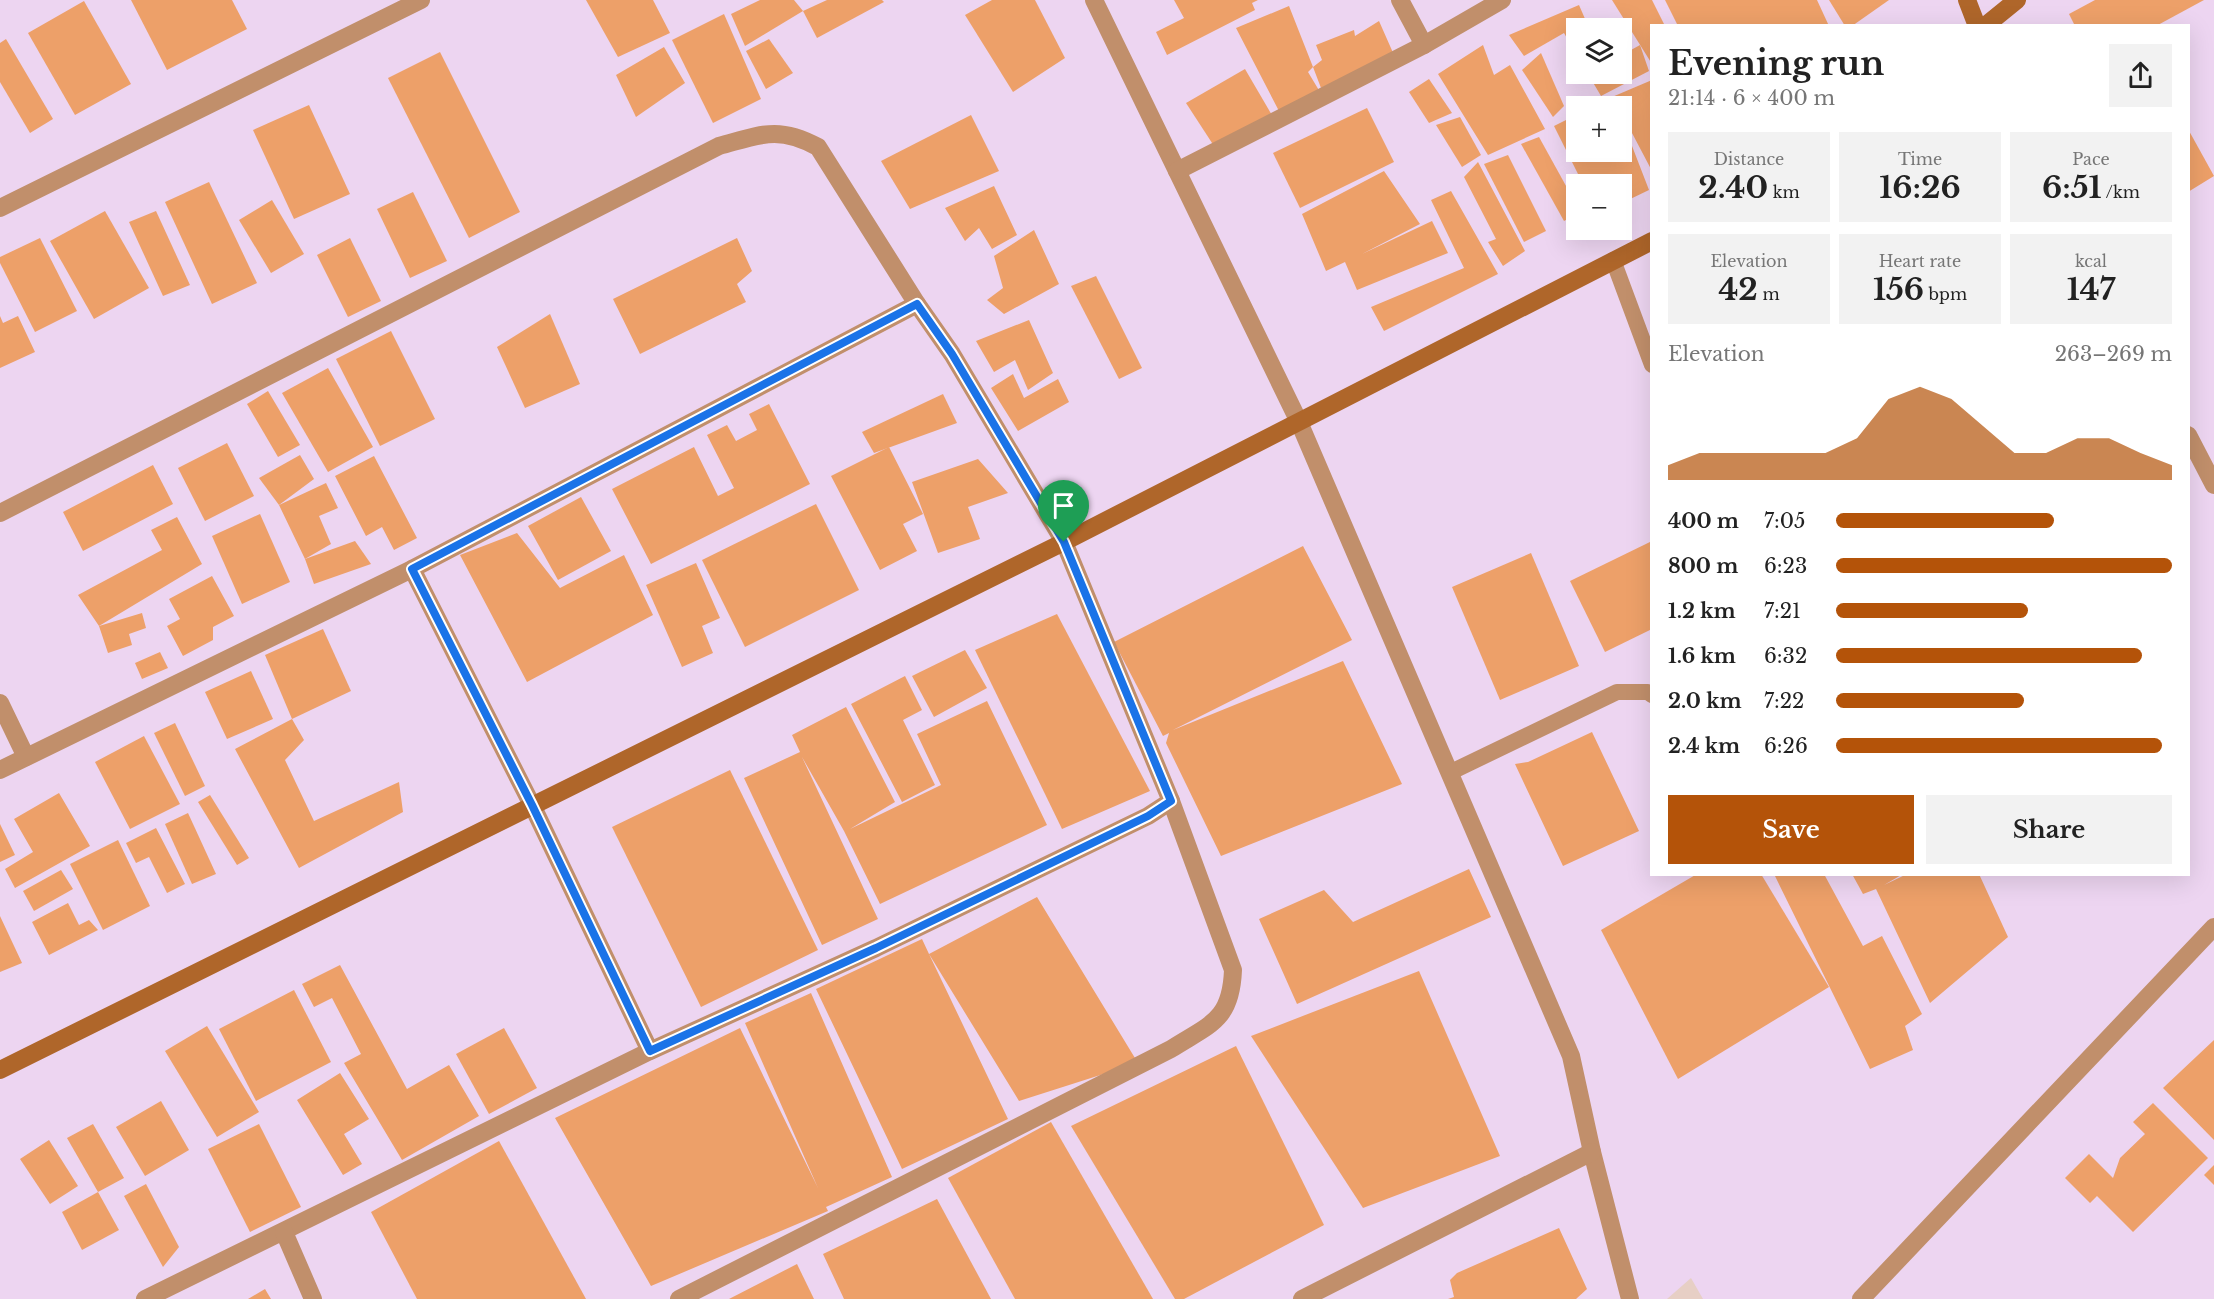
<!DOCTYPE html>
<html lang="en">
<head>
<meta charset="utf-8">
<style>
  body { margin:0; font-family:"Libre Baskerville",serif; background:#f2f2f2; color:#222; height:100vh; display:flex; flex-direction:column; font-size:22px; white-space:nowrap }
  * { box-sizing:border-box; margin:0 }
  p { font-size:20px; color:#767676 }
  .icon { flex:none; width:33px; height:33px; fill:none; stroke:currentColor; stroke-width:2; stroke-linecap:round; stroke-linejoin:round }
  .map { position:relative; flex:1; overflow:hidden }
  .drawer { position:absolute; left:1650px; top:24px; width:540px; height:852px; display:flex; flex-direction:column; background:#fff; border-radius:0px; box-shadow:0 6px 24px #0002 }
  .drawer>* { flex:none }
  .buttons { position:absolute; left:1566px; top:18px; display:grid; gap:12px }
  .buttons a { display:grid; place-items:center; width:66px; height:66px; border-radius:0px; background:#fff; box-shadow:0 6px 24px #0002; font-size:30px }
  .pin { position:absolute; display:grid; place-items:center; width:51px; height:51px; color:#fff; margin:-62px -26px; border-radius:50% 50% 50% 0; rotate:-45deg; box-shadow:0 0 6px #0007 }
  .pin .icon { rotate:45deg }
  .round { display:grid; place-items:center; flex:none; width:63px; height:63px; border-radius:0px; background:#f2f2f2 }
  .head { display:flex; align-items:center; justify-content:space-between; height:102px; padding:0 18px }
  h1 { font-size:33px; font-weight:700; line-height:45px }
  .figures { display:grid; grid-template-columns:repeat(3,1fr); gap:9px; height:102px; padding:6px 18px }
  .figures div { display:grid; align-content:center; border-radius:0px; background:#f2f2f2; text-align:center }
  .figures b { font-size:30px; font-weight:700 }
  .figures small { font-size:16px; font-weight:400 }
  .figures p { font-size:16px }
  .chart { height:168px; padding:12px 18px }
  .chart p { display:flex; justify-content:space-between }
  .chart svg { width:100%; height:108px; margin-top:6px; fill:#b45309; opacity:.7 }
  .button { display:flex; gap:12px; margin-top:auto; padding:12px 18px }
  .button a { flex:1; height:69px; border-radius:0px; background:#b45309; color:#fff; font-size:24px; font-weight:700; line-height:69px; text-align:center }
  .button a+a { background:#f2f2f2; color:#222 }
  ul { padding:0 18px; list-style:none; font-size:20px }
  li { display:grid; grid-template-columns:96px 72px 1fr; align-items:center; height:45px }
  li i { height:15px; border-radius:8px; background:#b45309 }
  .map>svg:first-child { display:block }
  .commercial { fill:#e7cfc5 }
  .building { fill:#eda069 }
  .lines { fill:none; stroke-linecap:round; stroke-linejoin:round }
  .lane { stroke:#c18f6b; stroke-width:16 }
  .street { stroke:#c18f6b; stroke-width:18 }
  .secondary { stroke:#af662a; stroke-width:18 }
  .route-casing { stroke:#fff; stroke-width:12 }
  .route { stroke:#1a73e8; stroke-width:8 }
</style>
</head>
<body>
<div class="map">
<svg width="2214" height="1299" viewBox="0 0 2214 1299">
  <rect width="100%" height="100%" fill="#edd5f1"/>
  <path class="commercial" d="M1691,1278l12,21h-36z"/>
  <g class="building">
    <path d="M131,0h101l15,29 -80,41z"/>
    <path d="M586,0h67l17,33 -52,24z"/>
    <path d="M760,0h34l9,11 -58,35 -14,-32z"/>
    <path d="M827,0h55l2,2 -67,36 -14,-27z"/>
    <path d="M992,0h43l30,58 -52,34 -48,-77z"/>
    <path d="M1174,0h84l-6,3 3,7 -88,45 -11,-23 28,-14z"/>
    <path d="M1612,0h40l13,26h-13v38z"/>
    <path d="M1665,0h152l12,26h-151z"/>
    <path d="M1829,0h60l-37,26h-7z"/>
    <path d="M2095,0h109l-48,26h-81l-6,-12z"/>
    <path d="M84,1l47,83 -56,31 -47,-82z"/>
    <path d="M1579,5l10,23h-13v26l-12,-21 -40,23 -15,-21z"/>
    <path d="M1289,6l24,61 -5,5 12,20 -40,21 -44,-85z"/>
    <path d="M724,14l37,85 -48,24 -41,-83z"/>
    <path d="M1379,21l15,34 -73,33 -8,-21 9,-7 -6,-15 38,-15 1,6z"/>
    <path d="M6,39l47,80 -23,14 -30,-51v-39z"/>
    <path d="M769,39l24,34 -27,16 -20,-38z"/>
    <path d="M1483,45l11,30 16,-10 35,64 -57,26 -50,-81z"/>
    <path d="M1640,45l9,26 -48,25 -13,-22h34v-19z"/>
    <path d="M664,47l21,36 -49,34 -20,-42z"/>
    <path d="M440,52l80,160 -51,26 -81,-160z"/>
    <path d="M1541,53l23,53 -11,11 -31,-47z"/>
    <path d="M1245,69l28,48 -59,29 -28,-43z"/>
    <path d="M1429,79l23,34 -23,10 -20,-31z"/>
    <path d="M1652,80v91l-30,-57v-8h-5l-5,-9z"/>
    <path d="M1612,97l4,9h-23z"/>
    <path d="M309,105l41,89 -56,25 -41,-89z"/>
    <path d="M1367,108l27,54 -94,46 -27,-55z"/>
    <path d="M971,115l28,56 -89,38 -29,-48z"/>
    <path d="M1576,115v37h46v-32l27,70 -27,13v-19h-39l-29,-58z"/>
    <path d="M1460,117l21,38 -19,12 -26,-42z"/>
    <path d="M2188,129l26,47 -26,16z"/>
    <path d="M1539,137l37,67v11l-12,6 -43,-77z"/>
    <path d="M1508,155l38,76 -22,11 -40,-78z"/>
    <path d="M1478,162l47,89 -22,15 -15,-24 8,-3 -32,-62z"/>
    <path d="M1384,171l36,53 -58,30 70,-33 16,32 -91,37 -12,-28 -19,9 -24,-57z"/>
    <path d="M209,182l48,101 -45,21 -47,-102z"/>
    <path d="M994,186l23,49 -25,14 -13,-21 -14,13 -20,-33z"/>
    <path d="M1451,191l47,83 -114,57 -13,-24 93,-39 -33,-68z"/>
    <path d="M413,192l34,69 -37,17 -33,-69z"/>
    <path d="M272,200l32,54 -33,19 -32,-53z"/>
    <path d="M105,211l44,77 -55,31 -44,-78z"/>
    <path d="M156,211l34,74 -27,11 -34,-74z"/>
    <path d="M1034,230l25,54 -55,30 -17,-14 16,-12 -9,-32z"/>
    <path d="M40,238l37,73 -42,21 -35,-69v-6z"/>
    <path d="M350,238l31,63 -33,16 -31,-62z"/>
    <path d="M737,238l15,33 -15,13 9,18 -106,52 -27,-55z"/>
    <path d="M1096,276l46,92 -23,11 -48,-93z"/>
    <path d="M550,314l30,70 -55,24 -28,-61z"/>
    <path d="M0,316l3,7 15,-7 17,36 -35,16z"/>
    <path d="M1029,320l24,53 -25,17 -13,-30 -21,12 -18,-31z"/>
    <path d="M391,331l44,88 -55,27 -44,-87z"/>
    <path d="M328,368l45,79 -45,25 -46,-79z"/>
    <path d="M1013,374l11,24 34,-19 11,23 -51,29 -27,-43z"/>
    <path d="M268,391l32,54 -22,12 -31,-53z"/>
    <path d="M943,394l14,29 -83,30 -12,-21z"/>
    <path d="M769,404l41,80 -159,80 -39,-75 82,-42 24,49 16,-8 -27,-53 20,-10 9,16 21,-11 -8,-16z"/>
    <path d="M227,443l27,53 -49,25 -27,-53z"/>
    <path d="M889,447l34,67 -20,10 14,27 -37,19 -49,-94z"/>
    <path d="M300,455l14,24 -35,26 -20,-27z"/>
    <path d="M374,456l43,82 -23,12 -12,-23 -16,9 -31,-60z"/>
    <path d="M978,459l30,34 -40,14 12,32 -42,14 -26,-71z"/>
    <path d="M153,465l20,39 -90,47 -20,-39z"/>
    <path d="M326,483l12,25 -19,8 12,28 -26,15 -26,-54z"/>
    <path d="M581,497l30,54 -53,29 -30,-54z"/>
    <path d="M816,504l43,86 -114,57 -43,-87z"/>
    <path d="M260,514l30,68 -48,22 -30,-68z"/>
    <path d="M177,517l25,47 -103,62 -21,-31 84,-45 -11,-20z"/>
    <path d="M517,533l43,55 64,-33 29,60 -126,67 -67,-127z"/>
    <path d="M355,541l16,23 -57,20 -9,-25z"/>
    <path d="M1652,541v88l-47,23 -35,-71z"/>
    <path d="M1303,546l49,94 -179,90 170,-69 59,123 -181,72 -55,-113 3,-10 -6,3 -49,-94z"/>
    <path d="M1531,553l48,113 -79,34 -48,-113z"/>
    <path d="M696,563l24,55 -18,8 11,27 -31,14 -36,-82z"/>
    <path d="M212,576l22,40 -21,11v13l-30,16 -16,-30 13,-7 -11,-20z"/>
    <path d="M142,613l4,15 -17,6 3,11 -24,8 -9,-27z"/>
    <path d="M1057,614l93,177 -88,38 -87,-179z"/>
    <path d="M323,629l28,62 -59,28 -27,-64z"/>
    <path d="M965,650l22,38 -53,29 -22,-41z"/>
    <path d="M160,652l8,16 -26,11 -7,-16z"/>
    <path d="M251,671l22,48 -46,20 -22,-47z"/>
    <path d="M905,676l17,34 -19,10 32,65 -33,17 -51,-98z"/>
    <path d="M987,701l60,124 -167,79 -36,-73 -42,-74 76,162 -56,26 -78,-167 56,-26 -8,-17 54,-28 49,95 -45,27 91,-44 -24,-51z"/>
    <path d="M292,719l12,21 -19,20 29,61 85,-39 4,30 -104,56 -64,-119z"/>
    <path d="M175,723l30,63 -20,10 -31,-63z"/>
    <path d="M1592,732l47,99 -76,35 -48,-102 13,-2z"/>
    <path d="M144,736l36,68 -50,25 -35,-67z"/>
    <path d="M730,770l88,180 -117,57 -89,-180z"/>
    <path d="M59,793l31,53 -75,42 -10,-19 28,-17 -19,-33z"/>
    <path d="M210,795l39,63 -12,7 -39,-63z"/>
    <path d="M188,813l28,61 -24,10 -27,-60z"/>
    <path d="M0,824l15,31 -15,7z"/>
    <path d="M156,828l29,56 -18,9 -18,-36 -13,6 -10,-20z"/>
    <path d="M118,840l32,66 -47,24 -33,-66z"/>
    <path d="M1469,869l22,48 -194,87 -38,-85 65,-29 29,32z"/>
    <path d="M61,870l12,19 -39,22 -11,-20z"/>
    <path d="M1697,874h64l68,113 -151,92 -77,-149z"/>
    <path d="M1774,874h50l39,72 19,-10 40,78 -17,12 8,24 -43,19z"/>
    <path d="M1852,874h51l-19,11 23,-11h72l29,63 -78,66 -54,-114 -13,5z"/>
    <path d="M1037,897l101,166 -119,38 -90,-147 79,165 -106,50 -86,-180 106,-50 7,15z"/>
    <path d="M68,903l11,22 10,-5 9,10 -49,25 -17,-33z"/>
    <path d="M0,916l22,47 -22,9z"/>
    <path d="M340,965l67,124 42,-24 30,51 -77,44 -58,-97 17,-9 -29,-56 -18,9 -12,-23z"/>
    <path d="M1419,971l81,185 -137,52 -112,-172z"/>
    <path d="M294,990l37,72 -75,39 -37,-72z"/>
    <path d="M811,993l81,184 -66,30 2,4 -177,75 -96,-168 185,-90 78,160 -73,-165z"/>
    <path d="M207,1026l52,86 -42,25 -52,-86z"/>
    <path d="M504,1028l33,60 -48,26 -33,-60z"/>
    <path d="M2214,1040v100l-51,-52z"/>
    <path d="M1236,1046l88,179 -140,74h-9l-104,-173z"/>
    <path d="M340,1073l29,46 -25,15 18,30 -19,11 -46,-75z"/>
    <path d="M161,1101l28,49 -44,26 -29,-49z"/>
    <path d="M2153,1103l55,55 -75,74 -36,-36 -7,7 -25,-25 24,-24 24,24 7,-20 25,-24 -12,-12z"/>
    <path d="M1051,1122l102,177h-138l-67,-121z"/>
    <path d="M93,1124l31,54 -26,14 -31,-54z"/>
    <path d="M259,1124l42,83 -51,25 -42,-83z"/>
    <path d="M49,1140l29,46 -28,18 -30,-45z"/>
    <path d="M499,1141l87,158h-169l-46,-87z"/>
    <path d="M2214,1165v20l-10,-10z"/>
    <path d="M146,1184l33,63 -16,20 -39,-71z"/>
    <path d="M98,1192l21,38 -37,20 -20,-38z"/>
    <path d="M937,1199l54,100h-147l-21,-45z"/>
    <path d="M1559,1228l28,61 -11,10h-128l6,-2 -4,-17 7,-7z"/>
    <path d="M797,1264l17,35h-85z"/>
    <path d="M265,1289l6,10h-23z"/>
  </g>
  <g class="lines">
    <g class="lane">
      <path d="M1613,260l39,105"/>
      <path d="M1451,772l166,-80h31l4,3"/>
    </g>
    <g class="street">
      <path d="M1094,0l205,422 272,634 21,96 38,147"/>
      <path d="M1400,0l24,45"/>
      <path d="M1177,171l247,-126 78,-45"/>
      <path d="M0,208l421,-208"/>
      <path d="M2188,435l26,50"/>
      <path d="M0,513l719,-367c41,-11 59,-21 99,1l99,157"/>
      <path d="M412,569l120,236 118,246"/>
      <path d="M0,703l26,54"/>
      <path d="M0,770l412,-201 505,-265 35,50 112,188 107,259 -23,15 -272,132 -226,103 -505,248"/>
      <path d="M284,1232l29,67"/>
      <path d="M679,1299l492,-250c39,-25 60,-28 62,-79l-62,-169"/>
      <path d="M1302,1299l290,-147"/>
      <path d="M1861,1299l353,-372"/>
    </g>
    <g class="secondary">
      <path d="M1967,0l10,26"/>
      <path d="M1985,26l32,-26"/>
      <path d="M0,1070l1064,-528 588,-301"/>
    </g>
  </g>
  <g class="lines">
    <g class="route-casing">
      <path id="route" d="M917,304l35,50 112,188 107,259 -23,15 -272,132 -226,103 -118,-246 -120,-236z"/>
    </g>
    <use href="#route" class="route"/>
  </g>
</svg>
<div class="buttons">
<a><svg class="icon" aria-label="layers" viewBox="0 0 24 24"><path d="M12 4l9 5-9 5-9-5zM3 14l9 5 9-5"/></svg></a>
<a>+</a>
<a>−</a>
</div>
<div class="pin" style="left:1064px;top:542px;background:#1e9e55"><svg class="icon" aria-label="arrive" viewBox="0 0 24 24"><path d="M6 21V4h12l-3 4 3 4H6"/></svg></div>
<section class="drawer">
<div class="head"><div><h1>Evening run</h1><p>21:14 · 6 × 400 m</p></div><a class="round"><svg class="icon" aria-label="share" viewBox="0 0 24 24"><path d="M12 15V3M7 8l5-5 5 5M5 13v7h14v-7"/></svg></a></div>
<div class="figures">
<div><p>Distance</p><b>2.40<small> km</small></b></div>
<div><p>Time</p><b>16:26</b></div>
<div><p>Pace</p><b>6:51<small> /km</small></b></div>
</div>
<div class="figures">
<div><p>Elevation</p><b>42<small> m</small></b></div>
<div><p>Heart rate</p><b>156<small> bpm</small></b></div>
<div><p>kcal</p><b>147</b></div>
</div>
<div class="chart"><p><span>Elevation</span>263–269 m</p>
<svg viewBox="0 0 160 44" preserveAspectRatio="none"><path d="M0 44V38L10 33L20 33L30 33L40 33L50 33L60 27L70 11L80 6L90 11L100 22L110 33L120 33L130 27L140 27L150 33L160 38V44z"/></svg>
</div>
<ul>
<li><b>400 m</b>7:05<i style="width:65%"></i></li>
<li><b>800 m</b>6:23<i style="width:100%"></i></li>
<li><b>1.2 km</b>7:21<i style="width:57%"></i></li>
<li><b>1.6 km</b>6:32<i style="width:91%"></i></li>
<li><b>2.0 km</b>7:22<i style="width:56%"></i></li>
<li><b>2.4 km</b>6:26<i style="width:97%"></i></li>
</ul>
<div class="button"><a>Save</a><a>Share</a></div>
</section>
</div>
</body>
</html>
